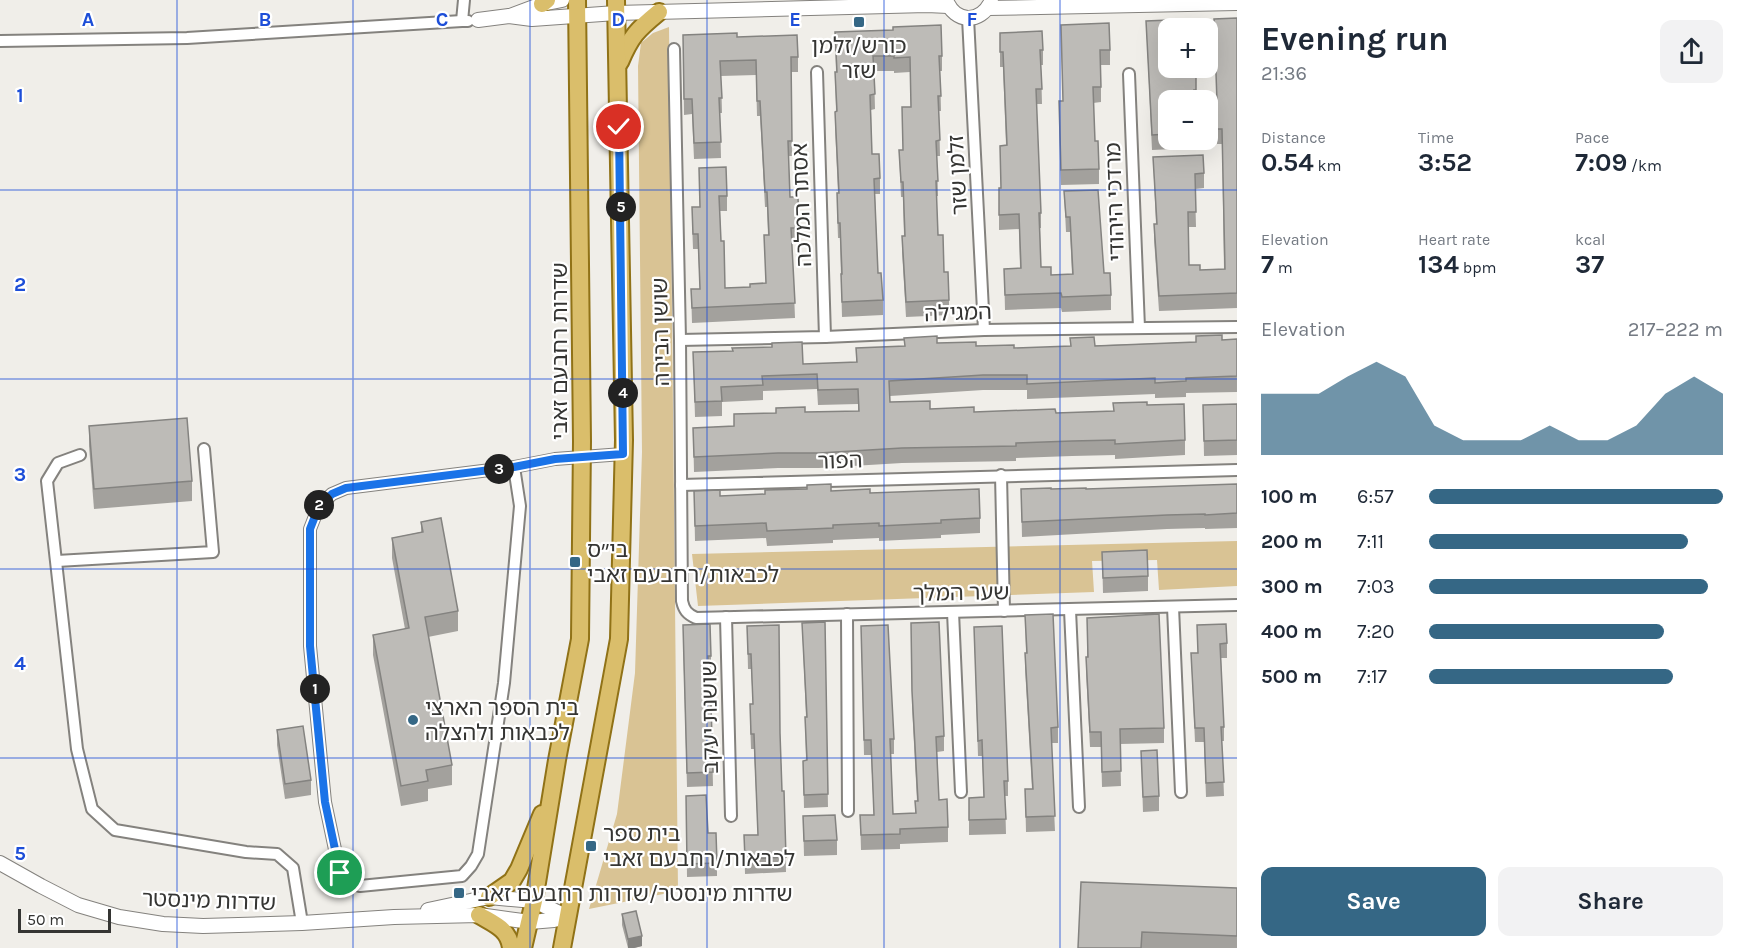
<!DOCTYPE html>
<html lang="en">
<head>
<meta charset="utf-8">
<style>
  body { margin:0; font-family:Karla,"Noto Sans Hebrew",sans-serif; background:#f2f2f3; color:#1f2937; height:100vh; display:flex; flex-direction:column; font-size:22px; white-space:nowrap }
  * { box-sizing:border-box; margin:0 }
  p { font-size:20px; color:#747a83 }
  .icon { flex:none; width:33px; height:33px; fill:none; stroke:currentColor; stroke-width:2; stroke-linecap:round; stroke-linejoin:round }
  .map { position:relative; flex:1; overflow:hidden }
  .side { display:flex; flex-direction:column; background:#fff; width:510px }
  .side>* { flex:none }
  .controls { position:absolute; left:1158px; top:18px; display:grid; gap:12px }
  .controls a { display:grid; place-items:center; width:60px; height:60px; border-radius:12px; background:#fff; box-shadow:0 6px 24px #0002; font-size:30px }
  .scale { position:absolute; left:18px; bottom:15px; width:93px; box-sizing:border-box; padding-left:6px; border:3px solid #353533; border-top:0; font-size:16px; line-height:21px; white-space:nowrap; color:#353533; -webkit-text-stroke:4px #fff; paint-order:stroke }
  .pin { position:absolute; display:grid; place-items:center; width:51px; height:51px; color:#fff; margin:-26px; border:3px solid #fff; border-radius:50%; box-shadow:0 2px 6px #0007 }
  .km { position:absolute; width:30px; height:30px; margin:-15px; border-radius:50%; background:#222; color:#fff; font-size:16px; line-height:30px; text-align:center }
  .round { display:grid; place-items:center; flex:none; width:63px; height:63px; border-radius:12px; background:#f2f2f3 }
  .overview { display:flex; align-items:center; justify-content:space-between; height:102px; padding:0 24px }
  h1 { font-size:33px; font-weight:700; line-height:45px }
  .stats { display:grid; grid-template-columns:repeat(3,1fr); gap:9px; height:102px; padding:6px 24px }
  .stats div { display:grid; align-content:center }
  .stats b { font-size:26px; font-weight:700 }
  .stats small { font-size:16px; font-weight:400 }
  .stats p { font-size:16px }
  .chart { height:168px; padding:12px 24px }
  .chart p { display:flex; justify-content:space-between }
  .chart svg { width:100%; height:108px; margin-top:6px; fill:#356785; opacity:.7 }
  .button { display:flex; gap:12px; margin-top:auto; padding:12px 24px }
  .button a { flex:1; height:69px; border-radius:12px; background:#356785; color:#fff; font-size:24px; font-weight:700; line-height:69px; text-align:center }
  .button a+a { background:#f2f2f3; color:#1f2937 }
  ul { padding:0 24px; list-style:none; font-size:20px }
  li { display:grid; grid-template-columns:96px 72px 1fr; align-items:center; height:45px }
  li i { height:15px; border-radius:8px; background:#356785 }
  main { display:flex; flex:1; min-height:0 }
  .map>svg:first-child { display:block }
  .green { fill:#d9c394 }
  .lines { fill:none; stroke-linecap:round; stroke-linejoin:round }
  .minor-casing { stroke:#84827e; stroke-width:14 }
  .tertiary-casing { stroke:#84827e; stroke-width:16 }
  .primary-casing { stroke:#907217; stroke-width:20 }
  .minor { stroke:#fff; stroke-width:10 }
  .tertiary { stroke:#fff; stroke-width:14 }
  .primary { stroke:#dabe6b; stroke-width:16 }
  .wall { fill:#a3a19d }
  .shaded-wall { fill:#848380 }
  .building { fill:#bdbbb7; stroke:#848380; stroke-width:1.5 }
  .route-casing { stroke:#fff; stroke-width:12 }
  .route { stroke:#1a73e8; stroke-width:8 }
  .grid { fill:none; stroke:#1d4ed8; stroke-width:1.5; stroke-opacity:0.55 }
  .poi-dot { fill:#356785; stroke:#fff; stroke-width:2 }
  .labels { text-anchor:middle; stroke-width:4.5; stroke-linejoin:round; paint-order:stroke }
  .poi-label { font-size:22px; fill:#353533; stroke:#fff; text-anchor:start }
  .street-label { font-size:22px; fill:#353533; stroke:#fff }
  .grid-label { font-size:20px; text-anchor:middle; font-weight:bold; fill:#1d4ed8; stroke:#fff; stroke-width:4.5; stroke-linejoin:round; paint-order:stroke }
</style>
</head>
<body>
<main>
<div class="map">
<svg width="1237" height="948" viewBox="0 0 1237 948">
  <rect width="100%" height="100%" fill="#f0eee9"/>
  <g class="green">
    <path d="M669,27l9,864 -89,18 28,-95 18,-141 7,-221 -4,-386 3,-23 12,-10z"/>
    <path d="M1237,541v45l-78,4 -2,-30 -65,1 2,31 -396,14 -6,-52z"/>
  </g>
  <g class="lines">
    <g class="minor-casing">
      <g id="minor">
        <path d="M464,0l-2,21h6"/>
        <path d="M968,18l16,312"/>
        <path d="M0,41l187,-3 275,-17"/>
        <path d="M674,49l6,291 2,261c2,9 5,13 14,17l541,-13"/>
        <path d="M817,72l8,265"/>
        <path d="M1129,74l10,254"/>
        <path d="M680,340l145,-3 159,-7 253,-3"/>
        <path d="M80,455l-22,8 -11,18 30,268 15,60 23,21 131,22 31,2 16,14 9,55"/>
        <path d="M514,467l6,39 -16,177 -26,171 -7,12 -9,10 -102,10 -10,-3 -10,-10 -15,-71 -15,-156v-117l9,-23 13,-12 14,-6 168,-21 41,-8 68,-5"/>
        <path d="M1001,475l3,136"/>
        <path d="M681,485l556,-15"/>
        <path d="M57,561l156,-9 -9,-103"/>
        <path d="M1173,607l8,185"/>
        <path d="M1070,610l9,197"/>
        <path d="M953,612l8,180"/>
        <path d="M847,614l1,197"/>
        <path d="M726,617l5,199"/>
      </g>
    </g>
    <g class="tertiary-casing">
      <g id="tertiary">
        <path d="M946,0c9,23 34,24 45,2"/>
        <path d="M988,8l249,-5"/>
        <path d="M510,16l32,-12 20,-4"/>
        <path d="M478,20l31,-4 23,3 84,-6 311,-8 21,1"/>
        <path d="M0,863l41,23 37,19 41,12 44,7 40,2 99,-3 92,-6 85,-2 51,7 24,-2 14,-3"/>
        <path d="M428,910l61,-13 45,4 34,16"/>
      </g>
    </g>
    <g class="primary-casing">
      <g id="primary">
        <path d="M542,4l5,-4"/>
        <path d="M620,62c11,-26 17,-32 39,-50"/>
        <path d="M489,897l23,-16 7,-12 23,-55"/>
        <path d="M479,915c15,9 30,14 32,33"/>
        <path d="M523,948l11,-47 23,-141 23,-121 2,-198 -5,-441"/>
        <path d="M562,948l57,-309 5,-199 -8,-440"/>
      </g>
    </g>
    <use href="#minor" class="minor"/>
    <use href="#tertiary" class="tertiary"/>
    <use href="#primary" class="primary"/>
  </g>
  <g class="wall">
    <path d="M1237,18v290l-78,3 -5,-72v-15h2l-3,-67 51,16v15l-9,1 1,38h-8l1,38 11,5 24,-1 -2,-125h-5l-1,-43h1l-3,-82z"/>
    <path d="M1146,21l50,47v32h-28v40h28v8l-44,2z"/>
    <path d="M835,32l107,24v15h-2l1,40h-2l1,45h-3l1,40h-2l2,39 11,65v15l-43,2 -4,-66v-15h2l-1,-39h-2l-2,-47h4l-1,-43h9l-1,-35 -16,1v-2h-20l1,38 -4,1 1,44 8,24v16h-5l3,79 5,27v15l-41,2 -2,-79h-2l-1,-30v-15h1l-3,-66v-15l1,-1 -1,-39h1z"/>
    <path d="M1000,33l43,17v15h-2l1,39h-6l5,109v15h-1l1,39 10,8 21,-1 -2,-42h-4l-2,-41 40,82 7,22v15l-49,2 -1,-4 -56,2 -1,-41 16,-1 -1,-39 -20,1v-42h2l-1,-42 6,-1 -3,-78h-3z"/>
    <path d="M737,37l61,20v15h-7l1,84h-4l2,41 9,31v15h-7l3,75 -103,5 -1,-34h9l-2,-40h-5l-1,-27v-15h8l-1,-39 28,28v15h-7l1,30 4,47 25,-1 16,-4 -2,-48h4l-1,-28h-2l-5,-91h-3l-1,-41 -35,1 1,37h-2l1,45 -27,1 -2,-45 -8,1 -1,-65z"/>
    <path d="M1061,40l49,10v15h-9v37l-8,1 2,38 4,28v15l-38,1 -2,-69v-15h4z"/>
    <path d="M1237,339v53l-51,1v4l-31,1v-4l-128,5v-9h-44l-93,6v6l40,7 44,3 82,1 57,-2 34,-6 38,35v15l-70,4v-4l-43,1 -56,2v3l-114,2 -83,5h-41l-84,4 -1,-44 41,-2v-12l124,-3v-7l-40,1 -1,-16 -54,2v9l-41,2v14l-27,1 -2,-65 110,12 53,-2v-14l48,-2 33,-3 77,5 182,-6z"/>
    <path d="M1237,404v51l-33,1 -1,-51z"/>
    <path d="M89,426l103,55v20l-98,8 -5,-63z"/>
    <path d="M1237,484v44l-32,1v-1l-38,1 -145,8 -1,-48h65z"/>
    <path d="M694,491l26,5 111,-5 39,2 110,25v15l-39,2v3l-62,3v-3l-46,2v3l-66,3 -1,-8 -71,3z"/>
    <path d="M421,522l37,89v20l-30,6 24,128v20l-24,4v12l-27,5 -28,-151v-20l32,-6 -13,-71v-20l29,-6z"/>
    <path d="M1102,552l46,24v15l-45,2z"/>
    <path d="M1025,615l33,112v16h-7l4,88 -29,1 -1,-43h7l-7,-121v-15h1z"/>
    <path d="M1087,618l77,110v15l-44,1 1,42 -19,1 -1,-40h-11l-4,-75v-15h1z"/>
    <path d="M825,622l3,185 -24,1 -1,-47 3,-1 -1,-43h1l-4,-94z"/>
    <path d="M911,623l33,113v15l-7,1 2,48 9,27v15l-48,2v5l-39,1 -1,-35h14l-3,-60h-7l-3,-129 33,113v15h-3l2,60 22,-1 2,-12 -5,-95z"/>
    <path d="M1197,625l30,18v15h-6l3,69v14h-2l2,55 -18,1 -2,-55h-9l-4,-89h7z"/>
    <path d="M747,626l33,107 2,58h2l2,81 -41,2 -1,-39h14l-4,-86h-3l-1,-30v-15h3l-2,-35h-3z"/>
    <path d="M974,627l34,154v15h-3l1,38 -37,1v-37l15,-1 -2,-41h-4z"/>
    <path d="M683,639l28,17v14h-2l1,34h1l2,82 -26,1z"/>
    <path d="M277,730l34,50v15l-26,4 -8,-54z"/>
    <path d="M1141,751l18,45v15l-16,1z"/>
    <path d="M686,796l22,37 9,30v13l-30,1z"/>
    <path d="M803,816l34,24v15l-33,1z"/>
    <path d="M1237,888v60h-159z"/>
    <path d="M622,914l20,32 -8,2h-6l-6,-23z"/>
  </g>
  <path class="shaded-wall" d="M642,936v10l-8,2h-6v-9z"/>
  <g class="building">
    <path d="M1237,18v275l-78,3 -5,-72h3l-4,-67 50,-2 1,18 -9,1 1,38h-8l1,53h11v5l25,-1 -3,-140h-5l-1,-28h1l-3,-82z"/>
    <path d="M1194,19v9h-26v40h28v22h-2l1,10h-27v34l-16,1 -6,-114z"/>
    <path d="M1109,23l1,27h-10l1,37h-8l2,54h3l1,28 -38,1 -2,-69h4l-2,-76z"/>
    <path d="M941,25l1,31h-3l2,40h-3l2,44 -4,1 2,40h-2l2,54h5l1,37h4l1,28 -43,2 -4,-66h3l-2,-54h-2l-2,-32h4l-1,-43h9l-1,-50 -16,1v-2h-21l2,38 -5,1 2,59h7l1,24 -6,1 4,94h3l2,27 -41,2 -1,-28h1l-2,-51h-2l-1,-30h2l-4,-81 2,-1 -2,-39h2l-2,-40 58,-2v-3z"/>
    <path d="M1042,31l1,19h-3l2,39h-6l5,124h-2l2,54h10v8l22,-1 -3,-57h-4l-2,-26 34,-1 6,83h6l1,22 -49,2 -1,-4 -56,2 -1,-26 17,-1 -2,-54 -20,1v-27h2l-1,-42 7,-1 -4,-93h-3v-19z"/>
    <path d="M737,33v4l60,-2 1,22h-7l1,84h-4l2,56h8l1,31h-8l4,75 -103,5 -1,-19h9l-2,-55h-5l-1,-27h8l-1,-39 27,-1 1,29h-8l2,45h3l1,47 25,-1v-3l16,-1 -2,-48h5l-2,-43h-2l-5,-91h-3l-1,-41 -36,1 2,37h-3l2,44 -27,1 -2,-44h-8l-1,-64z"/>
    <path d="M1222,335v5l15,-1v37l-51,2v3l-31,2v-5l-128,6v-9h-44l-94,6 1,21 40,-1v8l44,-2v5l81,-3 1,4 58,-2 -1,-8 34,-1v3l37,-1 1,36 -70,4v-4l-43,1 -56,2v3l-114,2 -83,5h-41l-84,4 -1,-29 41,-2v-12l42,-1v-5l29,-1v5l54,-1 -1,-22 -40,1 -1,-16 -55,2 1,9 -42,2 1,14 -27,1 -2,-50 40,-1 -1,-3 40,-1v-4l30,-1 1,22 54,-2 -1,-14 49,-2 -1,-8 33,-2v7l39,-1v4l38,-1v3l57,-2 -1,-8 24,-1 1,9 101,-4v-6z"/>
    <path d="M1237,404v36l-33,1 -1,-36z"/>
    <path d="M187,418l5,63 -98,8 -5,-63z"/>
    <path d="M831,484v7l39,-2v4l109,-4 1,29 -39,2v3l-62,3v-3l-46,2v3l-66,3 -1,-8 -71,3 -1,-35 26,-1v6l45,-2v-4l42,-1v-4z"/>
    <path d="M1237,484v29l-32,2v-1l-38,1 -145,7 -1,-33 30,-1v1l35,-1v1z"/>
    <path d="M441,518l17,93 -33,6 27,148 -26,5 2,11 -27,5 -28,-151 36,-7 -17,-90 31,-6 -2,-10z"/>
    <path d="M1147,550l1,26 -45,2 -1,-26z"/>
    <path d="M1053,614l5,113 -7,1 4,88 -29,1 -1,-28h8l-8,-136h2l-2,-38z"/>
    <path d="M1159,614l5,114 -44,1 1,42 -19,1 -1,-40h-11l-4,-75h2l-1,-39z"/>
    <path d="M825,622l3,172 -24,1 -1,-34 4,-1 -2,-43h2l-5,-94z"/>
    <path d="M939,622l5,114 -8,1 3,63 8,-1 1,28 -48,2v5l-39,1 -1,-20h14l-3,-75h-7l-3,-114 27,-1 6,114h-4l3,75 23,-1 -1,-12h3l-6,-110 -1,-68z"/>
    <path d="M710,624l1,32h-3l2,48h1l2,68 -26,1 -4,-148z"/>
    <path d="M1226,624l1,19 -7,1 4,83h-3l3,55 -18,1 -2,-55h-9l-4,-75h7l-1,-28z"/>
    <path d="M779,625l1,108 2,58h2l2,66 -41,2 -1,-24h14l-4,-101h-3l-1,-30h3l-2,-50h-3l-1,-28z"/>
    <path d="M1002,626l6,155h-4l2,38 -37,1v-22l15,-1 -2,-57 -4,1 -4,-114z"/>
    <path d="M303,726l8,54 -26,4 -8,-54z"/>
    <path d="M1157,750l2,46 -16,1 -2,-46z"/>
    <path d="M706,795l2,38h8l1,30 -30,1 -1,-68z"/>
    <path d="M835,815l2,25 -33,1 -1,-25z"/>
    <path d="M1081,882l156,6v48l-95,-4 -1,16h-63z"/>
    <path d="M636,911l6,25 -14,3 -6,-25z"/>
  </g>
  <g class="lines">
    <g class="route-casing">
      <path id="route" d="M340,873l-15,-71 -15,-156v-117l9,-23 13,-12 14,-6 168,-21 41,-8 68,-5 -4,-327"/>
    </g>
    <use href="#route" class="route"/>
  </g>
  <path class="grid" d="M177,0v948M353,0v948M530,0v948M707,0v948M884,0v948M1060,0v948M0,190h1237M0,379h1237M0,569h1237M0,758h1237"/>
  <g class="poi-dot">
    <rect x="853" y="16" width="12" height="12" rx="3"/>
    <rect x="569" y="556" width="12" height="12" rx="3"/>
    <circle cx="413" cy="720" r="6"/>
    <rect x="585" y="840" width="12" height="12" rx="3"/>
    <rect x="453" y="887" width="12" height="12" rx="3"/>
  </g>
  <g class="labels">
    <g class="poi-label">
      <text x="859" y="53" text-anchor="middle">כורש/זלמן<tspan x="859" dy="25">שזר</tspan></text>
      <text x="587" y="557">בי״ס<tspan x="587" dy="25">לכבאות/רחבעם זאבי</tspan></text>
      <text x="425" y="715">בית הספר הארצי<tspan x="425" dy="25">לכבאות ולהצלה</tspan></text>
      <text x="603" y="841">בית ספר<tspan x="603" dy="25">לכבאות/רחבעם זאבי</tspan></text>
      <text x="471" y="901">שדרות מינסטר/שדרות רחבעם זאבי</text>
    </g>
    <g class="street-label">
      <text transform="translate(957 175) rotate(-93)" y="8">זלמן שזר</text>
      <text transform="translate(1114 202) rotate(-92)" y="8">מרדכי היהודי</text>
      <text transform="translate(801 205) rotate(-92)" y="8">אסתר המלכה</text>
      <text transform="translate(958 312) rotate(-2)" y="8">המגילה</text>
      <text transform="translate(660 332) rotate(-91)" y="8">שושן הבירה</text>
      <text transform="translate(559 351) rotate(-90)" y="8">שדרות רחבעם זאבי</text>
      <text transform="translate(840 460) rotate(-2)" y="8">הפור</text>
      <text transform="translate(961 592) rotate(-1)" y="8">שער המלך</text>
      <text transform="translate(709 717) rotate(-91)" y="8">שושנת יעקב</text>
      <text transform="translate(209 900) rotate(2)" y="8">שדרות מינסטר</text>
    </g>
  </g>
  <g class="grid-label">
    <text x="88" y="26">A</text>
    <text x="265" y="26">B</text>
    <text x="442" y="26">C</text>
    <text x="618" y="26">D</text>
    <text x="795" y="26">E</text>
    <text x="972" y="26">F</text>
    <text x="20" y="102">1</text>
    <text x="20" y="291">2</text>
    <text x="20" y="481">3</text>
    <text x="20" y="670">4</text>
    <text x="20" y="860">5</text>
  </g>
</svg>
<div class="controls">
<a>+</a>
<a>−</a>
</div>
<div class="scale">50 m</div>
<div class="pin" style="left:340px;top:873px;background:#1e9e55"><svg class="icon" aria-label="arrive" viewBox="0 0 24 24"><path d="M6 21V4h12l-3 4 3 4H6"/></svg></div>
<div class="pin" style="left:619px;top:127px;background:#d93025"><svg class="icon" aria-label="check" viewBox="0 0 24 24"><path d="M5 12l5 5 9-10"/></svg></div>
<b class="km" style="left:315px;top:689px">1</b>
<b class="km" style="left:319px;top:505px">2</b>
<b class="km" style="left:499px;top:469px">3</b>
<b class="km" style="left:623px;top:393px">4</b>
<b class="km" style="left:621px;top:207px">5</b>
</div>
<section class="side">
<div class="overview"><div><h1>Evening run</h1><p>21:36</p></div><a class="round"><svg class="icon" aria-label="share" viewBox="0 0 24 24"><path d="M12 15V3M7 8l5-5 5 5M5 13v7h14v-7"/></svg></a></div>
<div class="stats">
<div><p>Distance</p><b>0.54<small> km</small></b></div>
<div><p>Time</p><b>3:52</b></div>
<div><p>Pace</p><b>7:09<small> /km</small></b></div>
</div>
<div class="stats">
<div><p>Elevation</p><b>7<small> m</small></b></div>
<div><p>Heart rate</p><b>134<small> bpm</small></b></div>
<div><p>kcal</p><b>37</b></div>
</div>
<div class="chart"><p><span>Elevation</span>217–222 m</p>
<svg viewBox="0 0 160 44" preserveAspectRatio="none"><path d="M0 44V19L10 19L20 19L30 12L40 6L50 12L60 32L70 38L80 38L90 38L100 32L110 38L120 38L130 32L140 19L150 12L160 19V44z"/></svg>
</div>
<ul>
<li><b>100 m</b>6:57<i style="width:100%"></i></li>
<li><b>200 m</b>7:11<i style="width:88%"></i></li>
<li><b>300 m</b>7:03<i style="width:95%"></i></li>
<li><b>400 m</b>7:20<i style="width:80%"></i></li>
<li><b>500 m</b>7:17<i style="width:83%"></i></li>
</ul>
<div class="button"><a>Save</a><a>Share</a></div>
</section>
</main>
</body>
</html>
